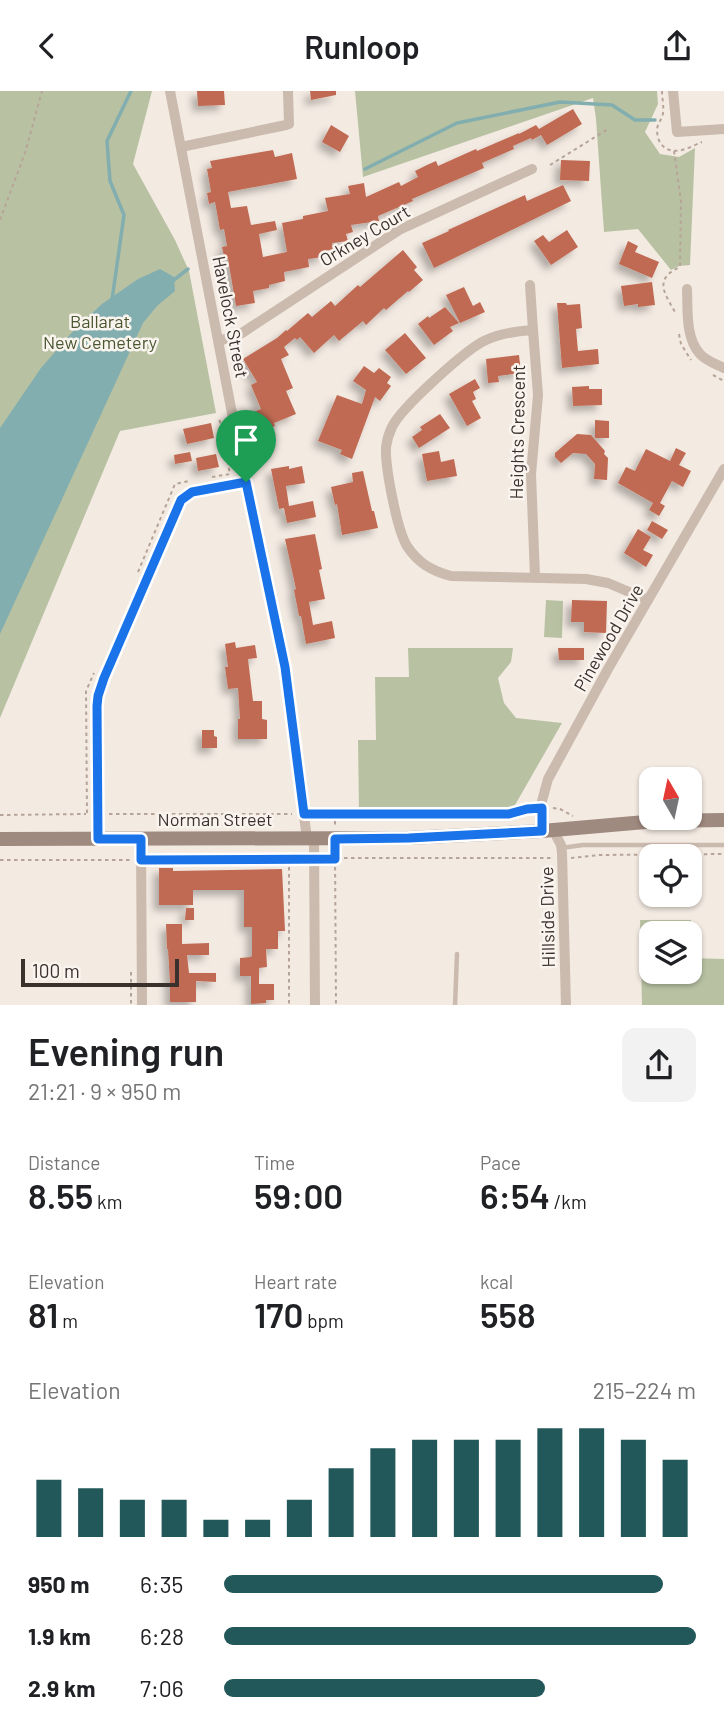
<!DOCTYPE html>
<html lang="en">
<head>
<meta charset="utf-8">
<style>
  body { margin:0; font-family:Barlow,sans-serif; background:#f2f2f2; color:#202124; height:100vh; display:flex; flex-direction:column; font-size:26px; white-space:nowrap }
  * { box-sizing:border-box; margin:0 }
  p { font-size:23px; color:#757577 }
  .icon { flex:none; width:38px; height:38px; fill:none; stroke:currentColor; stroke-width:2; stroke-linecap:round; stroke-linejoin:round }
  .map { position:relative; height:914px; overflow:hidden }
  .side { display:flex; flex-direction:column; background:#fff; flex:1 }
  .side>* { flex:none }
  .needle { width:46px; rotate:351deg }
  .controls { position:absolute; left:639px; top:676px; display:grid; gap:14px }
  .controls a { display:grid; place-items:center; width:63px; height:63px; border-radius:14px; background:#fff; box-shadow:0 2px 5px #0004; font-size:35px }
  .scale { position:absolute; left:21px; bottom:18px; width:158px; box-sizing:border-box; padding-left:7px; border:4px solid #3a302c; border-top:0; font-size:19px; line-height:24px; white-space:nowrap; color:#3a302c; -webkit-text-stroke:5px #faf4ef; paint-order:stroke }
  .pin { position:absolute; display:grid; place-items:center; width:60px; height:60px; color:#fff; margin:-72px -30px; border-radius:50% 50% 50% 0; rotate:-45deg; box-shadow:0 0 7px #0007 }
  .pin .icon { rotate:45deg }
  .round { display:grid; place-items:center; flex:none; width:74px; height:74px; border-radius:14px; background:#f2f2f2 }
  .summary { display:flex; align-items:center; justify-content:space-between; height:119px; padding:0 28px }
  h1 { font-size:38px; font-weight:600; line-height:52px }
  .stats { display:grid; grid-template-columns:repeat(3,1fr); gap:10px; height:119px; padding:7px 28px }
  .stats div { display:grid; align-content:center }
  .stats b { font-size:35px; font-weight:600 }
  .stats small { font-size:19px; font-weight:400 }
  .stats p { font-size:19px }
  .chart { height:196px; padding:14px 28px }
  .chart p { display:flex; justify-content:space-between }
  .chart svg { width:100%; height:126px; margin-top:7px; stroke:#23585a; stroke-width:6 }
  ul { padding:0 28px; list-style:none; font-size:23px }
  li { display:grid; grid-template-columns:112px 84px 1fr; align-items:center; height:52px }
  li i { height:18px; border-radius:9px; background:#23585a }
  header { display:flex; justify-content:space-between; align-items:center; height:91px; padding:0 28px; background:#fff; font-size:32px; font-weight:600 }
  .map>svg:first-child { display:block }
  .green { fill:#b8c2a2; fill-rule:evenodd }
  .water { fill:#82aeaf }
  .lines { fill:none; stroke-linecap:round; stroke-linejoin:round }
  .stream { stroke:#82aeaf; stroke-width:3.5 }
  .building { fill:#c06a53; filter:url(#shadow) }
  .path { stroke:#b7a498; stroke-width:2; stroke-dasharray:3.5 3.5; stroke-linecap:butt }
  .lane { stroke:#cbbaae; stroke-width:4.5 }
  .street { stroke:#cbbaae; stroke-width:10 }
  .secondary { stroke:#9f8a7f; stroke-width:14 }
  .route-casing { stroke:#fff; stroke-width:14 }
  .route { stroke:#1a73e8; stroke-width:9 }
  .labels { text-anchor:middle; stroke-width:5; stroke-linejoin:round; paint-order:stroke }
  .street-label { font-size:18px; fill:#3a302c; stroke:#faf4ef }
  .park-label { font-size:18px; fill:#4a5731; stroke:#faf4ef }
</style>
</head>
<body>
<header><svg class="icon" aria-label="back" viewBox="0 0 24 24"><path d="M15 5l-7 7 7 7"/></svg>Runloop<svg class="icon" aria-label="share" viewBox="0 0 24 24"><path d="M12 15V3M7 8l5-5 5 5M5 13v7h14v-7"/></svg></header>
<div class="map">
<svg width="724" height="915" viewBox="0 0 724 915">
  <defs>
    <filter id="shadow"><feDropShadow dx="-5.5" dy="5.5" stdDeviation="3.5" flood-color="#0004"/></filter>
  </defs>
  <rect width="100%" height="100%" fill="#f3eae2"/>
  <g class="green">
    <path d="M0,0h152l-19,73 42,76 14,31 27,142 -96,18 -120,287z"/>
    <path d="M355,0h302l1,13 -13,28 15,22 19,3 16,-9 -5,117 -11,1 -8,4 -33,-41 -34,3 -8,-113 -3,-21 -230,79z"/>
    <path d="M546,509l17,1 -1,37 -18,-1z"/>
    <path d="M408,557h105l-2,14 -13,16 6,25 12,15 46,5 -51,89h-152l-1,-72h18l-1,-63h34z"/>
    <path d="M640,829h51l-1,38 34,1v46h-82zM651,842h39v38h-39z"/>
  </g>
  <path class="water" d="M160,178l14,8 1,14 -18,15 -14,17 -143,311v-206l41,-60 34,-39 27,-25 36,-25z"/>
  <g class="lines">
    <g class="stream">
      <path d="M365,78l92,-46 103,-21 52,3 23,15h20"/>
      <path d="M170,192l18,-14"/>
      <path d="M112,209l12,-85 -14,-34 -3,-40 24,-50"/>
    </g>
  </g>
  <g class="building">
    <path d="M197,0h27l1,14 -27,1z"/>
    <path d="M310,0h26v4l-25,5z"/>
    <path d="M573,18l9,15 -35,21 -6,-10 -9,5 -1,-2 -18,8 1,3 -32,14 2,5 -72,31 1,2 -35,15 1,5 -28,4 2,7 -7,2 2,7 -16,2 1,6 -11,3 1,5 -15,2 1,8 -25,5 1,9 -16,4v3l-16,3 2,12 -19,3 -8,-47 -3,1 -3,-13 5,-1 -3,-17 -4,1 -5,-28 -6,2 -2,-11 4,-1 -4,-23 5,-1 -2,-7 63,-11 2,7 17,-4 5,26 -69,13 3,16 16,-2 4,19 24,-4 2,9 -18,4 4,23 24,-5 -5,-29 21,-4v-3l25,-5 -3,-13 25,-4 -2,-8 16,-3 2,14 33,-15 2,4 17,-9 -3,-6 12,-6 9,-4 2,5 38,-17 1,2 42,-18v1l17,-9 3,4z"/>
    <path d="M331,34l18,11 -9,16 -18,-10z"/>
    <path d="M561,69l29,1 -1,20 -29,-1z"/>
    <path d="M563,94l8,16 -137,67 -12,-25 27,-12 -1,-1 77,-35 2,6z"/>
    <path d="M567,139l11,17 -27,18 -17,-24 9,-6 6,7z"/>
    <path d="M628,150l10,5 -3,6 24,10 -7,16 -33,-14z"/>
    <path d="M403,159l14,17 -3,3 9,10 -14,12 -1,-1 -22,19 -2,-2 -18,17 -3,-4 -24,20 -5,-6 -20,18 -14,-16 -3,3 -2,-2 -11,9 5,8 -8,4 12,29 -7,3 10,23 -22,9 1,3 -10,4 -4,-8 -2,1 -5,-11 7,-3 -10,-24 6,-3 -14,-23 34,-21 9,-8 1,1 21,-18 4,4 19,-16 4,5 23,-21 2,2z"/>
    <path d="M652,191l3,23 -17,2v-3l-14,2 -3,-20z"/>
    <path d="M464,196l9,19 7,-4 5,10 -25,11 -14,-28z"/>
    <path d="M557,212h9l1,2 13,-1 2,24 -6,1 2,22 20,-2 1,15 -37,4z"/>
    <path d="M445,216l14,16 -9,4 3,4 -19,14 -16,-21 10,-8 1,2z"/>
    <path d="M405,242l21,25 -20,16 -21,-24z"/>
    <path d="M519,264l2,18 -23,3 1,6 -11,1 -2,-24z"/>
    <path d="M364,275l10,7 5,-5 12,9 -4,6 4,3 -11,15 -5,-4 -23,62 -12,-5 2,-4 -24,-9 19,-46 25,9 4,-14 -13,-9z"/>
    <path d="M475,288l5,9 -7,4 3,7 -4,2 9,17 -14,8 -18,-32z"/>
    <path d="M589,295v3h13v16l-29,1 -1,-19z"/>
    <path d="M440,323l10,14 -31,20 -7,-11 10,-7 -2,-3z"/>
    <path d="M595,329l14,1v17h-14z"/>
    <path d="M211,332l3,15 -27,6 -4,-15z"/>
    <path d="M577,343l14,1 14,16 -1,3 4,4 -1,22 -13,-1 1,-15 -9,-10 -13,-1 -12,10 -6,-6v-4z"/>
    <path d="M676,357l10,5 -7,12 12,6 -8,16 -11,-6 -12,22 5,3 -6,10 -10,-6 4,-7 -35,-20 8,-16 9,4 11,-22 24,12z"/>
    <path d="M439,360l2,11 13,-3 3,17 -30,5 -5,-27z"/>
    <path d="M190,361l2,9 -17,3 -1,-9z"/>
    <path d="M216,363l3,13 -21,4 -2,-13z"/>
    <path d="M289,375v3l13,-3 3,17 -19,3 3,20 24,-5 3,16 -29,6 -3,-15 -5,1 -8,-40z"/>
    <path d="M363,380l9,40h2l4,17 -36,7 -5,-31 -2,1 -4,-18 22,-5 -1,-9z"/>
    <path d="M652,430l16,9 -6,9 -15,-9z"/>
    <path d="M638,438l13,8 -8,13 10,5 -7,12 -22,-14z"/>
    <path d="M315,443l7,35 -3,1 6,29 -16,3 4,23 19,-4 3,17 -29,6 -5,-28h-2l-5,-26 2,-1 -11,-50z"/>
    <path d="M572,509l35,1 -1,32 -22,-1v-10h-13z"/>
    <path d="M235,551l1,6 19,-3 2,13 -9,1 5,42h9v18l5,1v19h-29v-20h2l-2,-31 -10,1 -3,-22h3l-3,-23z"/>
    <path d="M558,557h26v12h-25z"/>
    <path d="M202,639h12v6l3,1v11h-15z"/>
    <path d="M159,777h14v3l109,-2 3,62h-7v18h-12l1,18 -8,1v16h15v16h-8v3l-15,1v-28h-11v-18l11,-1 1,-2v-28h-8v-37h-51v15h-34z"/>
    <path d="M186,817h8v12h-9z"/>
    <path d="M166,833h16v20l27,-1v12h-22l2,18h27v9l-20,-1v21h-26v-20l-2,-33h-1z"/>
  </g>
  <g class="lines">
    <g class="path">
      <path d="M662,0c0,7 2,15 1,22 -1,6 -5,10 -6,16 0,5 1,11 4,15 11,14 29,3 41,-2"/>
      <path d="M674,60l7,50 -1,66c-29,13 -13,29 -4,47"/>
      <path d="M550,74l58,-36"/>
      <path d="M0,129l25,-67 17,-62"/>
      <path d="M679,243l2,10 10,16"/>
      <path d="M713,284l11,6"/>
      <path d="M212,386l18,-3 -11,-57"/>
      <path d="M138,481l37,-88 14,-3"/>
      <path d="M553,717l7,1 13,7"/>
      <path d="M87,722l-1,-122 8,-18"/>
      <path d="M316,722l193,1 21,-5"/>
      <path d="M109,723h183"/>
      <path d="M335,723v12"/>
      <path d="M0,724l86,-1"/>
      <path d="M335,762l1,153"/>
      <path d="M323,767h229"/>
      <path d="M571,767l28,-3 125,-1"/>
      <path d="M0,769h132"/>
      <path d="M151,769l152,-2"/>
      <path d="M289,769v146"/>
      <path d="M131,881v34"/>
    </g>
    <g class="lane">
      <path d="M561,757l22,-3h141"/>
      <path d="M455,915l2,-52"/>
    </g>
    <g class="street">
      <path d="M170,0l61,317 54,259 22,172"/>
      <path d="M673,0l4,41 47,-3"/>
      <path d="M181,56l105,-22 3,-1 -1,-33"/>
      <path d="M530,194l3,45"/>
      <path d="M687,198c1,20 -2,49 13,65 6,7 16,10 24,14"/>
      <path d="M219,250l23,-8 157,-103 133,-61"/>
      <path d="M535,486l-4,-103 7,-79 -5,-65c-16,1 -32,3 -47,10 -20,9 -85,68 -94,87 -3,6 -5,13 -6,20 -1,20 11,83 21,99 11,17 25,25 44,30l135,3 22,4 40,17"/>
      <path d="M553,739l8,15 1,8 4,153"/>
      <path d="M542,740v-30l6,-22 60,-110 116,-200"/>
      <path d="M98,748v-143l6,-18 77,-178 11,-8 54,-10"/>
      <path d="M141,748l1,167"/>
      <path d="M314,748l1,167"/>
    </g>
    <path class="secondary" d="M0,748l409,-1 133,-7 115,-10 67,-1"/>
  </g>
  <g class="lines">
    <g class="route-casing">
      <path id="route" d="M246,391l39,185 19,147h205l18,-5 15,-1v23l-133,7 -74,1v20l-194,1v-21h-43l-1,-133 1,-10 6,-18 77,-178 11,-8z"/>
    </g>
    <use href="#route" class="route"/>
  </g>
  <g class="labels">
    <g class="street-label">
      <text transform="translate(365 145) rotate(-31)" y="6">Orkney Court</text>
      <text transform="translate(230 226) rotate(79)" y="6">Havelock Street</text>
      <text transform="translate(518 341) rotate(-89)" y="6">Heights Crescent</text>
      <text transform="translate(609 547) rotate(-60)" y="6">Pinewood Drive</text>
      <text x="215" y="735">Norman Street</text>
      <text transform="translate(548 826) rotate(-91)" y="6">Hillside Drive</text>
    </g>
    <g class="park-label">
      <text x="100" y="237">Ballarat<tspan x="100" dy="21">New Cemetery</tspan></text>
    </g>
  </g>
</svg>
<div class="controls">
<a><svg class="needle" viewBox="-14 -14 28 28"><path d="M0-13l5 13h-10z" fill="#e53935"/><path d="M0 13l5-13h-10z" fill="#757577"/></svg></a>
<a><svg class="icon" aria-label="locate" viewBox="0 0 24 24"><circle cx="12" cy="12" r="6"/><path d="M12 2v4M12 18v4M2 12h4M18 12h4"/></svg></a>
<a><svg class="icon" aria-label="layers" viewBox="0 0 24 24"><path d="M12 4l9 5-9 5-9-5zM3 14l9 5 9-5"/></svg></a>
</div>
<div class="scale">100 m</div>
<div class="pin" style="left:246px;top:391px;background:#1e9e55"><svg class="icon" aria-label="arrive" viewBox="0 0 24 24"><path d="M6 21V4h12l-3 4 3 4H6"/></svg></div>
</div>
<section class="side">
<div class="summary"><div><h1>Evening run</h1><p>21:21 · 9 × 950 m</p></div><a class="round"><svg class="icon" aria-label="share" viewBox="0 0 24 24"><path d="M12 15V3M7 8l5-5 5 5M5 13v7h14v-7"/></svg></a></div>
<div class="stats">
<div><p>Distance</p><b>8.55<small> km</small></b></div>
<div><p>Time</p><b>59:00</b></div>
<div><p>Pace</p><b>6:54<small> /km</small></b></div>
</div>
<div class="stats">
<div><p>Elevation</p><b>81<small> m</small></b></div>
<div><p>Heart rate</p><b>170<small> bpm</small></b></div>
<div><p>kcal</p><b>558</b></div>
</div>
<div class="chart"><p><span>Elevation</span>215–224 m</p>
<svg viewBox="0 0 160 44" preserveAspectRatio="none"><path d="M5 44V24M15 44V27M25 44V31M35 44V31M45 44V38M55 44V38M65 44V31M75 44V20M85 44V13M95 44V10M105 44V10M115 44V10M125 44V6M135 44V6M145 44V10M155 44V17"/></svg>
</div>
<ul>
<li><b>950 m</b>6:35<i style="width:93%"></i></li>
<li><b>1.9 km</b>6:28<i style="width:100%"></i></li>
<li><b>2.9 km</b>7:06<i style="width:68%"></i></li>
</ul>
</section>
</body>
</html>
